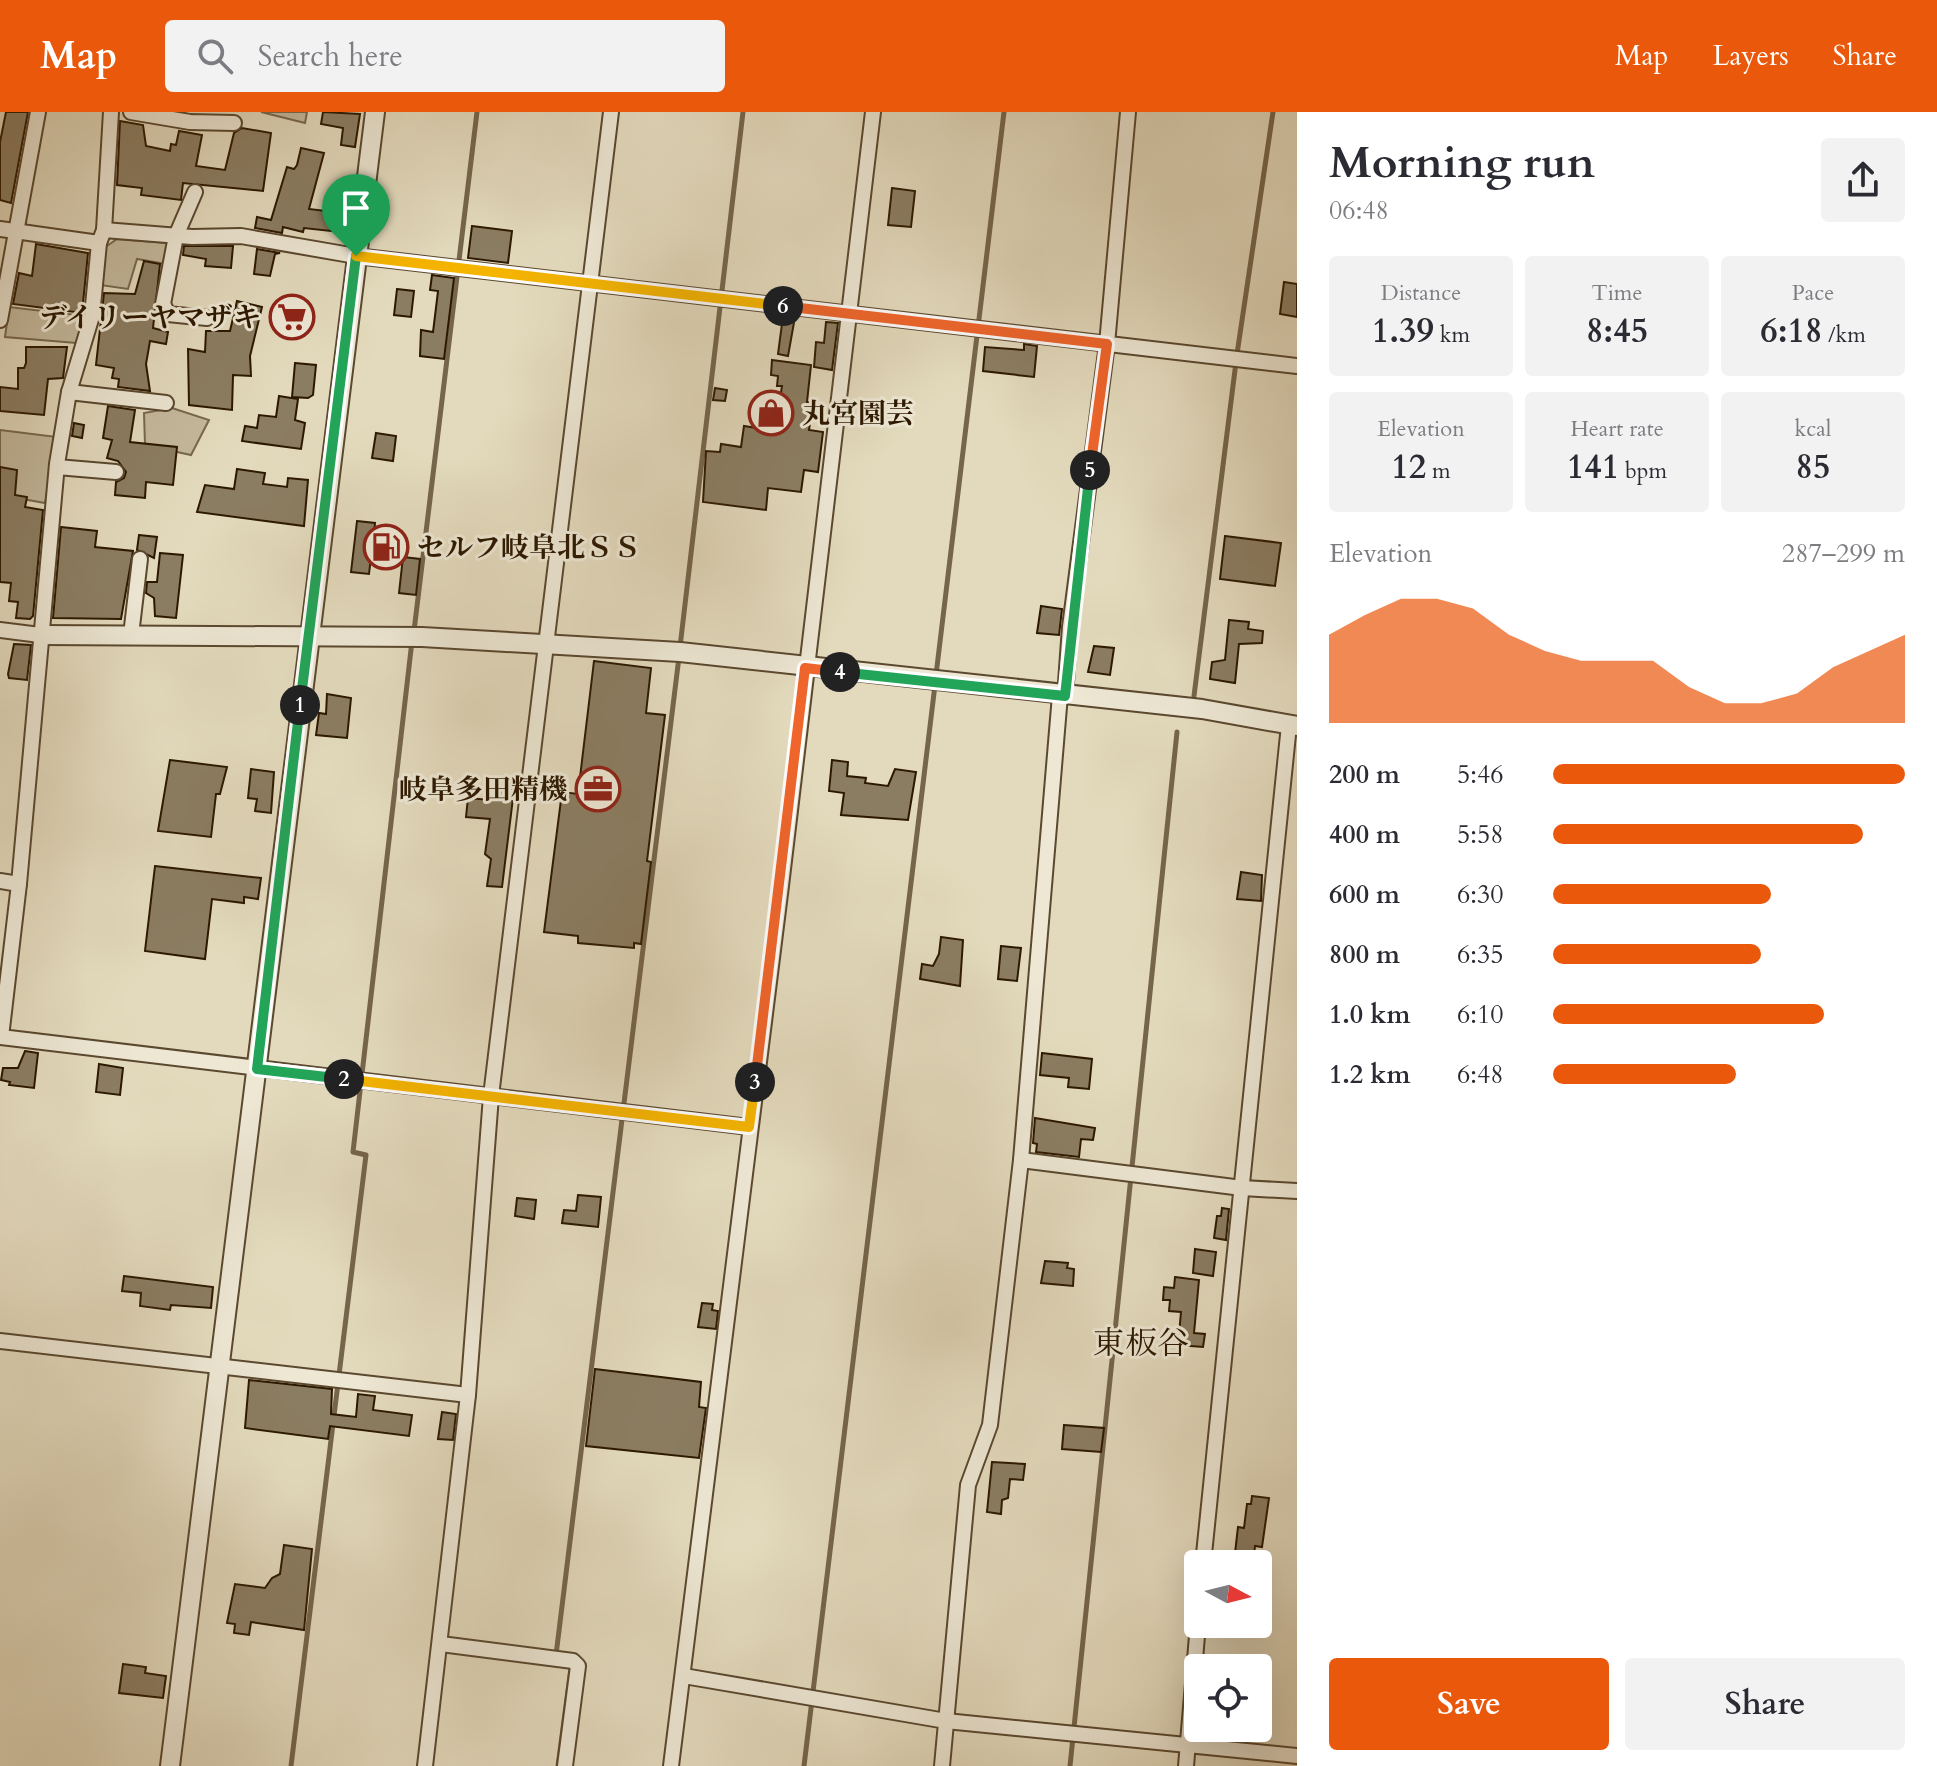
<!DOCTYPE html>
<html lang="en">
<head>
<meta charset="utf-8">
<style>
  body { margin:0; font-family:Cardo,"Noto Serif JP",serif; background:#f2f2f3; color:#2b2b33; height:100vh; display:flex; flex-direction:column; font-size:30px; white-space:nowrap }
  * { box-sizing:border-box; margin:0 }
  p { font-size:26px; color:#7c7c81 }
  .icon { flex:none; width:44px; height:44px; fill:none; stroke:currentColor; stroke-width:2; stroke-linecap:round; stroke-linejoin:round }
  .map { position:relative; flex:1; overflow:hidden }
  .details { display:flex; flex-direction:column; background:#fff; width:640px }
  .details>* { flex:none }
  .needle { width:52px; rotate:97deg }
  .buttons { position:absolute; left:1184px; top:1438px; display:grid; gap:16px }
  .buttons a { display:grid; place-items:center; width:88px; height:88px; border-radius:8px; background:#fff; box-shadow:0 8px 32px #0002; font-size:40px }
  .pin { position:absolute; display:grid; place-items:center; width:68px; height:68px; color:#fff; margin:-82px -34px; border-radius:50% 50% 50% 0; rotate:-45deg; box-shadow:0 0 8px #0007 }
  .pin .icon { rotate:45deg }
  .km { position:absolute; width:40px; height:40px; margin:-20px; border-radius:50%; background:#222; color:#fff; font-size:22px; line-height:40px; text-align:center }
  .round { display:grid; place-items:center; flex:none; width:84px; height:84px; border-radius:8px; background:#f2f2f3 }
  .summary { display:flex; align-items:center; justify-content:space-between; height:136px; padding:0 32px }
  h1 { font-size:44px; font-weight:700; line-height:60px }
  .stats { display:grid; grid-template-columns:repeat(3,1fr); gap:12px; height:136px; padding:8px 32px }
  .stats div { display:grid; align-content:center; border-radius:8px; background:#f2f2f3; text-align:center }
  .stats b { font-size:34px; font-weight:700 }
  .stats small { font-size:22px; font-weight:400 }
  .stats p { font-size:22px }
  .chart { height:224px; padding:16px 32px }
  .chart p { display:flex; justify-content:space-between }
  .chart svg { width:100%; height:144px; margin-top:8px; fill:#ea580c; opacity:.7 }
  .button { display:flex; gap:16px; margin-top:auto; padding:16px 32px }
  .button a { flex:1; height:92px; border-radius:8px; background:#ea580c; color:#fff; font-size:32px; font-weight:700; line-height:92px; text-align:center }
  .button a+a { background:#f2f2f3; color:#2b2b33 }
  ul { padding:0 32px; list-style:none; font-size:26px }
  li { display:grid; grid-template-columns:128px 96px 1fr; align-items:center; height:60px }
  li i { height:20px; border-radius:10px; background:#ea580c }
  header { display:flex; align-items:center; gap:48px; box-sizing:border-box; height:112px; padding:0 40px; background:#ea580c; color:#fff }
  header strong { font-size:38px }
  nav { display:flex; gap:44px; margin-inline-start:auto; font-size:28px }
  .search { width:560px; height:72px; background:#f2f2f3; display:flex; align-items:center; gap:20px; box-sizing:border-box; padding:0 28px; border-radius:8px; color:#7c7c81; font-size:30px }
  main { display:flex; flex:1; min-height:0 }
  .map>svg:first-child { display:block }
  .green { fill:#c4b99d; stroke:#78684e; stroke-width:2 }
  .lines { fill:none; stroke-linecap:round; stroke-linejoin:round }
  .stream { stroke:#75654b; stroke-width:5 }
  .building { fill:#8b7d62; stroke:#2c1800; stroke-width:2 }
  .minor-casing { stroke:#5a482f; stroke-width:18 }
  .tertiary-casing { stroke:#5a482f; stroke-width:22 }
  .minor { stroke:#ede7d4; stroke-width:14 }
  .tertiary { stroke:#ede7d4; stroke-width:18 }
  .split-1-casing { stroke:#fff; stroke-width:16 }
  .split-2-casing { stroke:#fff; stroke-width:16 }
  .split-3-casing { stroke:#fff; stroke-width:16 }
  .split-4-casing { stroke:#fff; stroke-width:16 }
  .split-5-casing { stroke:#fff; stroke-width:16 }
  .split-6-casing { stroke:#fff; stroke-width:16 }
  .split-7-casing { stroke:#fff; stroke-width:16 }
  .split-1 { stroke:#22a559; stroke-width:10 }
  .split-2 { stroke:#22a559; stroke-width:10 }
  .split-3 { stroke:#f5b400; stroke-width:10 }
  .split-4 { stroke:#f0652b; stroke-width:10 }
  .split-5 { stroke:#22a559; stroke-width:10 }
  .split-6 { stroke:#f0652b; stroke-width:10 }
  .split-7 { stroke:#f5b400; stroke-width:10 }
  .labels { text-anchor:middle; stroke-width:6; stroke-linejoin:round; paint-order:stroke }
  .poi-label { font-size:28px; font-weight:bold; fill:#2c1800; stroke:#ede7d4; text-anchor:end }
  .quarter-label { font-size:32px; fill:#2c1800; stroke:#ede7d4 }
</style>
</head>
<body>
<header>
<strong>Map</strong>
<div class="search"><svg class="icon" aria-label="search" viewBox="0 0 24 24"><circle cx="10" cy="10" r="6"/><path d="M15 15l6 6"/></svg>Search here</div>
<nav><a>Map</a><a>Layers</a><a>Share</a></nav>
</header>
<main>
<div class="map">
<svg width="1297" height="1654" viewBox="0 0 1297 1654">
  <rect width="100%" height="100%" fill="#e3dabd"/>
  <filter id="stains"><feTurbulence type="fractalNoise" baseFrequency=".0025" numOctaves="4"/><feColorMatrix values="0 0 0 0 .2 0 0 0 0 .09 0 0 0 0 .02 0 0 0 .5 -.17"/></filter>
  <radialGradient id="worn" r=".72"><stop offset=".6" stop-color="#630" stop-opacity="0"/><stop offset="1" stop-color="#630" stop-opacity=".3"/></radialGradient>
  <g class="green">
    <path d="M261,0h46l-2,11z"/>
    <path d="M117,127l52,4 -3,21 -29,-5 -9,30 -28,-4 4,-37z"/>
    <path d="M9,195l76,9 -9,27 -71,-6z"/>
    <path d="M172,296l37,12 -18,35 -46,-10 -1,-32z"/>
    <path d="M0,318l57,7 -12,66 -45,-8z"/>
  </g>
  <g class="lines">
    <g class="stream">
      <path d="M414,519l63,-519"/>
      <path d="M680,535l63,-535"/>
      <path d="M936,563l68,-563"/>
      <path d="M1194,584l43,-342 36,-242"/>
      <path d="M556,1543l123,-998"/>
      <path d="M291,1654l75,-611 -13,-3 59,-511"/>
      <path d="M558,1654l13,-98 -5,-3"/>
      <path d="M804,1654l131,-1081"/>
      <path d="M1070,1654l107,-1034"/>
    </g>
  </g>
  <g class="building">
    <path d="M6,0h22l-17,91 -11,-3v-58z"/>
    <path d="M323,0l37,2 -5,33 -14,-2 2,-17 -22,-4z"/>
    <path d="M120,9l23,4 3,21 24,5 1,-7 5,1 3,-14 23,4 -6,31 29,4 9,-37 8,-5 29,5 -8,58 -80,-8 -2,17 -40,-5 1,-7 -25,-3z"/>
    <path d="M301,36l23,5 -15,56 34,4 -3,19 -36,-4 -1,4 -20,-5 -1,6 -27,-5 2,-11 14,3 16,-53 7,2 3,-4z"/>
    <path d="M892,76l23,3 -4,36 -23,-2z"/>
    <path d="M472,114l40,5 -4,32 -40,-5z"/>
    <path d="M36,132l52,9 -6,60 -69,-9 6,-31 13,3z"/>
    <path d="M184,134h49l-2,22 -26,-2 1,-7 -23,-4z"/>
    <path d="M257,137l23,4 -5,1 -5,22 -16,-2z"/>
    <path d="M144,149l16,3 -7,64 15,4 -2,12 -16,-3 -4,23 4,27 -32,-4 1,-8 -7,-1 2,-10 -18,-3 8,-72 31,1z"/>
    <path d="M432,163l22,3 -10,81 -24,-3 1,-26 12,2 5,-41 -8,-1z"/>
    <path d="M1284,170l13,2v33l-17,-3z"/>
    <path d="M397,177l17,2 -3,26 -17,-2z"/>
    <path d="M282,185l24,3 -4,35 -23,-2z"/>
    <path d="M237,189l25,6 -12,49 1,20 -18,-1 -1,35 -43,-5 -1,-56 17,3 1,-21h24z"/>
    <path d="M783,204l12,1 -7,39 -10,-2z"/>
    <path d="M826,210l12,1 -6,47 -18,-3 2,-25 8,1z"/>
    <path d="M1024,232l13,2 -3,31 -51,-6 2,-24 39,3z"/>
    <path d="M26,235h41l-4,31 -15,1 -4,36 -44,-4v-24l18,2v-21h6l2,-5z"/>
    <path d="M772,248l39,5 -4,37 6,1 -4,27 14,2 -5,40 -14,-2 -3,22 -33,-4 -2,22 -63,-8 3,-51 14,1 1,-8 20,3 3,-21 31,5 7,-45h-5l1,-10 -7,-1z"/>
    <path d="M295,251l21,2 -3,30 -5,3 -16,-1z"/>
    <path d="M715,276l12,2 -2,11 -12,-1z"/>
    <path d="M279,284l19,3 -3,21 10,3 -4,26 -59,-8 3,-15 12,2 2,-13 17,2z"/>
    <path d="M108,294l27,4 -5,32 47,5 -4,38 -27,-3 -1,16 -30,-3 1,-13 8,-4 2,-6 -8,-11 -11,-3 5,-18 -9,-2z"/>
    <path d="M74,311l10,2 -2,13 -10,-2z"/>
    <path d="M376,321l20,3 -3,25 -21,-3z"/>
    <path d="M0,355l17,3 -2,25 12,2 -2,10 18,3 -10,106 -3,3 -14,-1 2,-16 -9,-1 2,-18 -11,-1z"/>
    <path d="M237,357l28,4 -2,11 24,3 1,-9 20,2 -4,46 -107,-14 8,-27 29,4z"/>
    <path d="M357,409l18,2 -2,22 16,2 -1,12 -17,-2 -2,17 -18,-2z"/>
    <path d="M61,415l36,4 -2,16 38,4 -12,68 -68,-1z"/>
    <path d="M139,423l18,2 -3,21 -17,-8z"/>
    <path d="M1225,424l56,7 -6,43 -55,-7z"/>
    <path d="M160,441l23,2 -7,63 -21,-2 -1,-18 -8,-5 1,-11h10z"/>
    <path d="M403,445l17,2 -4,36 -17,-2z"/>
    <path d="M1041,494l21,3 -3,26 -22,-2z"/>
    <path d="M1229,508l20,2 -1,7 15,2 -1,12 -23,1 -4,39 -25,-4 2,-17 13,-2z"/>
    <path d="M14,532l17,1 -4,35 -18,-2 -1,-4z"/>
    <path d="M1094,534l20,2 -4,27 -22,-3z"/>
    <path d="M594,549l57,7 -5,45 19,2 -18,146 4,1 -10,82 -7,-1v5l-56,-5v-7l-34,-4 18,-140 16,2z"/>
    <path d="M327,582l24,4 -4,40 -31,-3 3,-22 7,1z"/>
    <path d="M170,648l57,7 -7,27h-4l-5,43 -53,-6z"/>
    <path d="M832,648l16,2 -1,14 19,2 -1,5 23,3 7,-17 21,3 -8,48 -67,-5 3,-22 -15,-2z"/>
    <path d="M251,657l23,3 -3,41 -16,-2 2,-12 -9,-1z"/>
    <path d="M493,676l21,2 -12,97 -15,-1 4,-27 -6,-5 5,-35 -24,-2 2,-19 22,2z"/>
    <path d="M155,754l106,12 -3,21 -14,-2v6l-32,-4 -7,60 -60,-8z"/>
    <path d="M1241,760l21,3 -1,26 -24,-2z"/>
    <path d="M941,825l22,3 -3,46 -40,-7 2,-15 11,2 6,-12z"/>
    <path d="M1001,834l20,2 -4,33 -19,-2z"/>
    <path d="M25,939l13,2 -4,35 -25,-3 1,-3 -9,-2 2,-12h15z"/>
    <path d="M1042,941l50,6 -3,30 -21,-2 1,-9 -29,-3z"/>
    <path d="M99,952l24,4 -3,27 -24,-3z"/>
    <path d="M1035,1006l60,10 -2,12 -12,-1 -2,18 -43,-5 1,-8 -4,-1z"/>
    <path d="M578,1083l23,2 -3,30 -36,-4 2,-13 12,1z"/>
    <path d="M517,1086l19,2 -2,19 -19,-3z"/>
    <path d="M1222,1096l7,1 -3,31 -12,-2 3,-22h4z"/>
    <path d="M1195,1137l21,3 -3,24 -20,-3z"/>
    <path d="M1045,1149l23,2 -1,5 7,1 -1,17 -32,-3z"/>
    <path d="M124,1164l89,11 -2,21 -40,-3 -1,5 -30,-4 1,-13 -19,-2z"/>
    <path d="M1175,1165l24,3 -5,53 11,1 -2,13 -25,-2 3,-33 -12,-1 1,-11h-7l1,-13 10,1z"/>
    <path d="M702,1191l11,1 -1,6 6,1 -2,18 -18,-2z"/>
    <path d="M595,1257l106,13 -2,25 7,1 -7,50 -113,-12z"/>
    <path d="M249,1268l83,9 -1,25 25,3 2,-23 17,2 -2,14 39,5 -3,21 -79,-10 -2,13 -83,-11z"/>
    <path d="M442,1300l14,2 -3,26 -15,-1z"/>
    <path d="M1064,1313l40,3 -3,24 -39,-3z"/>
    <path d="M992,1350l33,2 -2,16 -13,-1 -2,19 -6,2 -1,14 -14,-2z"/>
    <path d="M1252,1384l17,2 -7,49 -7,-1 -1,9 -19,-2 3,-26 6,1 3,-24h4z"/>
    <path d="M284,1433l28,4 -8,81 -53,-8 -2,13 -15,-2 1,-9 -8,-1 8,-39 30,4 7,-10 8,-4z"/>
    <path d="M123,1552l23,3 -1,6 21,3 -3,22 -44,-5z"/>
  </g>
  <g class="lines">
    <g class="minor-casing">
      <g id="minor">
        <path d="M111,0l-7,118 -5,13 -7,73 -23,76 -12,72 -38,420 -18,153 748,90"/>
        <path d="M131,0l59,10 44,1"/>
        <path d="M195,80l-19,44 -13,68 5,10 39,4"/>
        <path d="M0,117l99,14"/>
        <path d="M104,118l88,7 49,-1 115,20 941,110"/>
        <path d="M0,208l38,-208"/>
        <path d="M69,280l97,11"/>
        <path d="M57,355l59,5"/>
        <path d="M0,518l40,5"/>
        <path d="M131,523l9,-76"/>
        <path d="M1065,584l5,-69 37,-283 21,-232"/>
        <path d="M0,769l19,3"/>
        <path d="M1021,1048l221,28 55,3"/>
        <path d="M0,1229l468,54"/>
        <path d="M1203,1452l86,-839"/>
        <path d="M441,1532l132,17 5,5 -13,100"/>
        <path d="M684,1564l262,45 351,35"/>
        <path d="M425,1654l43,-371 23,-299 120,-984"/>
        <path d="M671,1654l110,-880 92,-774"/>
        <path d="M942,1654l26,-281 22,-60 31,-265 39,-465"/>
        <path d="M1186,1654l12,-142"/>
      </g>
    </g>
    <g class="tertiary-casing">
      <g id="tertiary">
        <path d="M40,523l382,2 258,15 522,57 95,17"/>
        <path d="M170,1654l205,-1654"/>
      </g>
    </g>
    <use href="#minor" class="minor"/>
    <use href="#tertiary" class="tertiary"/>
  </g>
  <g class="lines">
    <g class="split-1-casing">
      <path id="split-1" d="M300,593l56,-449"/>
    </g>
    <g class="split-2-casing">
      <path id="split-2" d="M300,593l-43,364 87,10"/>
    </g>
    <g class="split-3-casing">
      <path id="split-3" d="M344,967l405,48 6,-45"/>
    </g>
    <g class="split-4-casing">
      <path id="split-4" d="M755,970l50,-414 35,4"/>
    </g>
    <g class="split-5-casing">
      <path id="split-5" d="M840,560l225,24 25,-226"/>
    </g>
    <g class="split-6-casing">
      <path id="split-6" d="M783,194l324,38 -17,126"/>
    </g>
    <g class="split-7-casing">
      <path id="split-7" d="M356,144l427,50"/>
    </g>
    <use href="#split-1" class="split-1"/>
    <use href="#split-2" class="split-2"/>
    <use href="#split-3" class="split-3"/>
    <use href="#split-4" class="split-4"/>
    <use href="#split-5" class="split-5"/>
    <use href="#split-6" class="split-6"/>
    <use href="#split-7" class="split-7"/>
  </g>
  <defs>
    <g id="supermarket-ring" transform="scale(2.3)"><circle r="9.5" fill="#ede7d4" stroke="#8f2418" stroke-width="1.5"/><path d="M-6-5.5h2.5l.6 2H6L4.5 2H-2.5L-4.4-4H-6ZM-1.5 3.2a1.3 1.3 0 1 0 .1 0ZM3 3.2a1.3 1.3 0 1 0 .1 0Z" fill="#8f2418"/></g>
    <g id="shop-ring" transform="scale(2.3)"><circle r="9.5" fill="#ede7d4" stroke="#8f2418" stroke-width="1.5"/><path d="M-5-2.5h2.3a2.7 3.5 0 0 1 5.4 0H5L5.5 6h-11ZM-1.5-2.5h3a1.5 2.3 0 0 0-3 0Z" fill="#8f2418"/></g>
    <g id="fuel-ring" transform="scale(2.3)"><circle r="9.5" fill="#ede7d4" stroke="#8f2418" stroke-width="1.5"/><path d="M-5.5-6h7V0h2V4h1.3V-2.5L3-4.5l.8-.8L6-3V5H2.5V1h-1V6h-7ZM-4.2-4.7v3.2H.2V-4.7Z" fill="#8f2418"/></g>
    <g id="office-ring" transform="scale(2.3)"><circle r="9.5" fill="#ede7d4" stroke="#8f2418" stroke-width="1.5"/><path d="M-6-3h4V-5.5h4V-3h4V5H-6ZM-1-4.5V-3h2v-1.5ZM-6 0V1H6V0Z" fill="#8f2418"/></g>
  </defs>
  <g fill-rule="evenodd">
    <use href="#supermarket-ring" x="292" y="205"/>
    <use href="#shop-ring" x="771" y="301"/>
    <use href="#fuel-ring" x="386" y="435"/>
    <use href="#office-ring" x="598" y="677"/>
  </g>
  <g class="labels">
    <g class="poi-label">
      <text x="261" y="215">デイリーヤマザキ</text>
      <text x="802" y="311" text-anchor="start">丸宮園芸</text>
      <text x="417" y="445" text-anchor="start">セルフ岐阜北ＳＳ</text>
      <text x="567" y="687">岐阜多田精機</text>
    </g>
    <g class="quarter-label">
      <text x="1141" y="1242">東板谷</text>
    </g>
  </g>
  <rect width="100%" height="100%" filter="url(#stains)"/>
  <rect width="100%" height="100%" fill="url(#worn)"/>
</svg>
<div class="buttons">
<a><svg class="needle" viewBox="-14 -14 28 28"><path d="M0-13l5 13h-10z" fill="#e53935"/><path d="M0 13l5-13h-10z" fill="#7c7c81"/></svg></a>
<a><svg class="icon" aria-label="locate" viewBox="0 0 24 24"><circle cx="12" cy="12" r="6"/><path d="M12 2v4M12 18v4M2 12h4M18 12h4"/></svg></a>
</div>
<div class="pin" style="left:356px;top:144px;background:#1e9e55"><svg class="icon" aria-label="arrive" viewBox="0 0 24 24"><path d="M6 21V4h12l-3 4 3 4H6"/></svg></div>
<b class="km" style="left:300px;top:593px">1</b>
<b class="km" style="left:344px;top:967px">2</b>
<b class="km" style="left:755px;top:970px">3</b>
<b class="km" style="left:840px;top:560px">4</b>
<b class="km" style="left:1090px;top:358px">5</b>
<b class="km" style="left:783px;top:194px">6</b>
</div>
<section class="details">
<div class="summary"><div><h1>Morning run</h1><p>06:48</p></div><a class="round"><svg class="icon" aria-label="share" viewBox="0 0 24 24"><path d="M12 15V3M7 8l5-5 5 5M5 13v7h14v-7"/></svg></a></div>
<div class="stats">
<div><p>Distance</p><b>1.39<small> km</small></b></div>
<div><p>Time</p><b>8:45</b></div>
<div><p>Pace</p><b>6:18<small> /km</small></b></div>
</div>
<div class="stats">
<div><p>Elevation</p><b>12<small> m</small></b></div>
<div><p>Heart rate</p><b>141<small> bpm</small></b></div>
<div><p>kcal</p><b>85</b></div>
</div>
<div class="chart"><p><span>Elevation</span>287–299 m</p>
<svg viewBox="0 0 160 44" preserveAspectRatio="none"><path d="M0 44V17L10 11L20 6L30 6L40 9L50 17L60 22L70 25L80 25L90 25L100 33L110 38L120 38L130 35L140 27L150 22L160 17V44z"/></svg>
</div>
<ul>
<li><b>200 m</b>5:46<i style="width:100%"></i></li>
<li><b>400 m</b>5:58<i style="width:88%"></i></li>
<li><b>600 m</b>6:30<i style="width:62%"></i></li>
<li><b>800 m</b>6:35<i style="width:59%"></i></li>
<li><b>1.0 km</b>6:10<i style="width:77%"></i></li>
<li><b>1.2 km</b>6:48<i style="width:52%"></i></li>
</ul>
<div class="button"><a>Save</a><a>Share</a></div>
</section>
</main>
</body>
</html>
